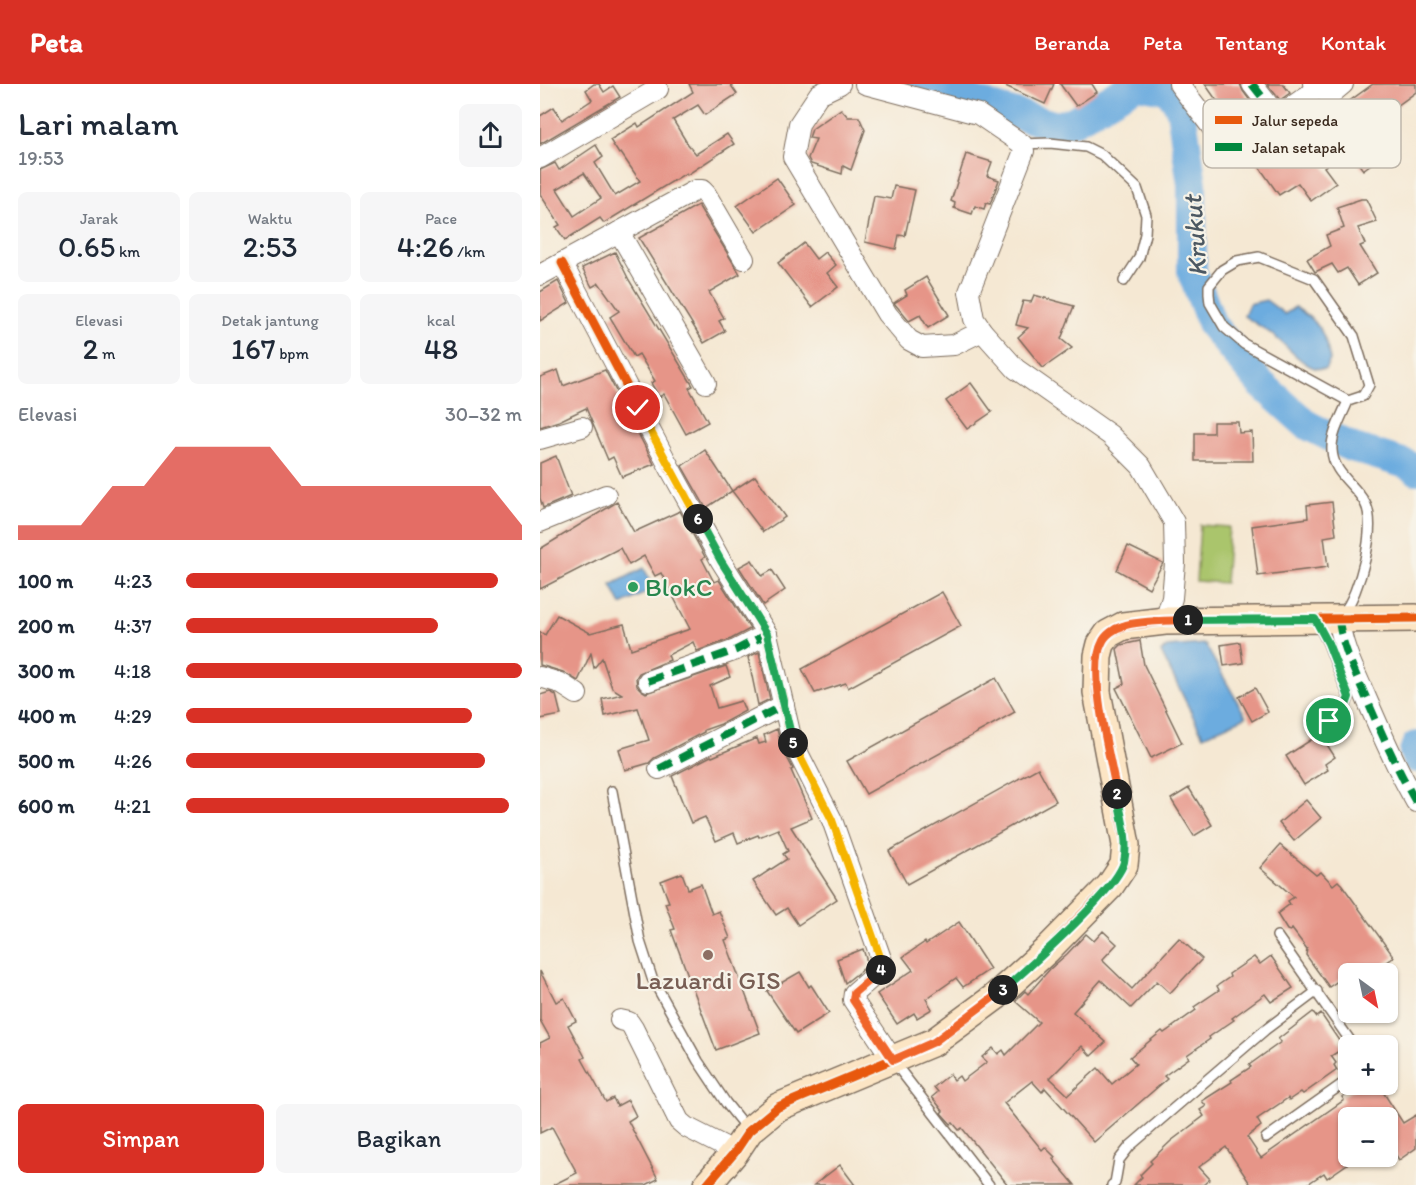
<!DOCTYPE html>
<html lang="id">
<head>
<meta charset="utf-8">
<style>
  body { margin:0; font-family:Itim,sans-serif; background:#f6f6f7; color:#1f2937; height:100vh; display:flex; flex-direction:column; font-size:22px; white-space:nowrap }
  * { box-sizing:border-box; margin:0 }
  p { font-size:20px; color:#747a83 }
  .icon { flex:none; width:33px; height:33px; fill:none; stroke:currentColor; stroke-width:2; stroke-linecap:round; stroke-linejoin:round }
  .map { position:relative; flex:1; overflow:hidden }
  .sheet { display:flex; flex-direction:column; background:#fff; width:540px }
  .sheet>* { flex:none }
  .needle { width:39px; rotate:147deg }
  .buttons { position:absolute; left:798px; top:879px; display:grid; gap:12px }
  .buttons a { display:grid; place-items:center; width:60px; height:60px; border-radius:9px; background:#fff; box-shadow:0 2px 4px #0004; font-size:30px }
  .pin { position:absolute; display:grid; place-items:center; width:51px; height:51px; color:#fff; margin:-26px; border:3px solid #fff; border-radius:50%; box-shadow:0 2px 6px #0007 }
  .km { position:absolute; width:30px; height:30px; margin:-15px; border-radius:50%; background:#222; color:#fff; font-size:16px; line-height:30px; text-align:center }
  .round { display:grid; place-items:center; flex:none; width:63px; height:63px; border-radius:9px; background:#f6f6f7 }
  .summary { display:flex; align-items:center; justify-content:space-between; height:102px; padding:0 18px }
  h1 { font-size:33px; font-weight:600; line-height:45px }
  .metrics { display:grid; grid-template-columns:repeat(3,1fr); gap:9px; height:102px; padding:6px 18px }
  .metrics div { display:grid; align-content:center; border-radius:9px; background:#f6f6f7; text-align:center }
  .metrics b { font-size:30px; font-weight:600 }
  .metrics small { font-size:16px; font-weight:400 }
  .metrics p { font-size:16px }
  .chart { height:168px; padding:12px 18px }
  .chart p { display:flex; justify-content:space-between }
  .chart svg { width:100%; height:108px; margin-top:6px; fill:#d93025; opacity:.7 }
  .primary-button { display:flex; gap:12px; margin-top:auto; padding:12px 18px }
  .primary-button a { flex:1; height:69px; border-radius:9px; background:#d93025; color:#fff; font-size:24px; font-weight:600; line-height:69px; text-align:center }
  .primary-button a+a { background:#f6f6f7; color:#1f2937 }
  ul { padding:0 18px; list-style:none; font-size:20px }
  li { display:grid; grid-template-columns:96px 72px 1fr; align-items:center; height:45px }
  li i { height:15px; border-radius:8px; background:#d93025 }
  header { display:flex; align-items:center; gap:36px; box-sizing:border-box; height:84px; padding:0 30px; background:#d93025; color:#fff }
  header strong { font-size:28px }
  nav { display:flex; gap:33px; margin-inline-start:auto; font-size:21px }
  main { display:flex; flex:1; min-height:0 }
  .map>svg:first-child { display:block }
  .green { fill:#aac56c; stroke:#727845; stroke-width:1.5 }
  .water { fill:#6cacdf; stroke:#546b7e; stroke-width:1.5 }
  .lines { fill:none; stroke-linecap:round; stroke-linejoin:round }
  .river { stroke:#6cacdf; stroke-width:30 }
  .building { fill:#e69588; fill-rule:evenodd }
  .lane-casing { stroke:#7c6c5d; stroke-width:12 }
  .street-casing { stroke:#7c6c5d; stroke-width:22 }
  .secondary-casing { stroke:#7c6c5d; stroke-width:30 }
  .lane { stroke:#fff; stroke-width:9 }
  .street { stroke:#fff; stroke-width:20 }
  .secondary { stroke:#fce5c4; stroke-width:27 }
  .quiet { stroke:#00873e; stroke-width:8; stroke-dasharray:15 8; stroke-linecap:butt }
  .cycleway-casing { stroke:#f7f3e8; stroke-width:13 }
  .cycleway { stroke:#e8590c; stroke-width:9 }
  .split-1-casing { stroke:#fff; stroke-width:12 }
  .split-2-casing { stroke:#fff; stroke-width:12 }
  .split-3-casing { stroke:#fff; stroke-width:12 }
  .split-4-casing { stroke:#fff; stroke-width:12 }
  .split-5-casing { stroke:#fff; stroke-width:12 }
  .split-6-casing { stroke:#fff; stroke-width:12 }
  .split-7-casing { stroke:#fff; stroke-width:12 }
  .split-1 { stroke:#22a559; stroke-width:8 }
  .split-2 { stroke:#f0652b; stroke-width:8 }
  .split-3 { stroke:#22a559; stroke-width:8 }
  .split-4 { stroke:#f0652b; stroke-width:8 }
  .split-5 { stroke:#f5b400; stroke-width:8 }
  .split-6 { stroke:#22a559; stroke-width:8 }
  .split-7 { stroke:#f5b400; stroke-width:8 }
  .leisure-dot { fill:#2e9e5b; stroke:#f7f3e8; stroke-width:2 }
  .education-dot { fill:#8d6e63; stroke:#f7f3e8; stroke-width:2 }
  .labels { text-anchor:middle; stroke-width:4.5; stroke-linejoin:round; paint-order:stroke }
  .leisure-label { font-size:26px; fill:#27864d; stroke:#f7f3e8; text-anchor:start }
  .education-label { font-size:26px; fill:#785e54; stroke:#f7f3e8 }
  .water-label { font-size:27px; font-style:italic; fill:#4c5862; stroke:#f7f3e8 }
  .key { fill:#f7f3e8; stroke:#bfb7ab; stroke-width:1.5 }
  .key-label { font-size:16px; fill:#3b2a1e }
</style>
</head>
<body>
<header>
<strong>Peta</strong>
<nav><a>Beranda</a><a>Peta</a><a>Tentang</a><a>Kontak</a></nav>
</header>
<main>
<section class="sheet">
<div class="summary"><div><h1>Lari malam</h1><p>19:53</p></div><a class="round"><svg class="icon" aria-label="share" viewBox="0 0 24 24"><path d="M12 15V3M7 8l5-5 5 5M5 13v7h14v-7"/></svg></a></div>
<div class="metrics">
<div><p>Jarak</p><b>0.65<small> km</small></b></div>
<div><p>Waktu</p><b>2:53</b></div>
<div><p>Pace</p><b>4:26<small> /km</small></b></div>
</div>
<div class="metrics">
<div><p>Elevasi</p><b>2<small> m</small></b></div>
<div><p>Detak jantung</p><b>167<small> bpm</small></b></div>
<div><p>kcal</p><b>48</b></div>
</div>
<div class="chart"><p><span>Elevasi</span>30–32 m</p>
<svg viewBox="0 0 160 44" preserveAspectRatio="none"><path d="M0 44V38L10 38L20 38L30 22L40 22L50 6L60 6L70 6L80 6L90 22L100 22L110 22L120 22L130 22L140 22L150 22L160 38V44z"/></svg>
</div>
<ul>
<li><b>100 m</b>4:23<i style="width:93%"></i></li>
<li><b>200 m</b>4:37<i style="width:75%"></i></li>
<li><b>300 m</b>4:18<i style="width:100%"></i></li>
<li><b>400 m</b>4:29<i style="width:85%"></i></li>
<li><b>500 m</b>4:26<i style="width:89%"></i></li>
<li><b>600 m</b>4:21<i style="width:96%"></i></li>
</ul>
<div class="primary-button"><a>Simpan</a><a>Bagikan</a></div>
</section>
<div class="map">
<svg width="876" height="1101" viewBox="0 0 876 1101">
  <rect width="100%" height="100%" fill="#f7f3e8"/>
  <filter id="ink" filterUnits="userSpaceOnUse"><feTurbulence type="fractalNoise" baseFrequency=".0167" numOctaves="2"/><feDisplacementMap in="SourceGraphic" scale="12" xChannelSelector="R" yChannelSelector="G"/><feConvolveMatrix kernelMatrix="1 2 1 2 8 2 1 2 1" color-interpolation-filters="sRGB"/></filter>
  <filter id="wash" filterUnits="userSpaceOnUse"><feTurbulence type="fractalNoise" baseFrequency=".008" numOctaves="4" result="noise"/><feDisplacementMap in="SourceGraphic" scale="24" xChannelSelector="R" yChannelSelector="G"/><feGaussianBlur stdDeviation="1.35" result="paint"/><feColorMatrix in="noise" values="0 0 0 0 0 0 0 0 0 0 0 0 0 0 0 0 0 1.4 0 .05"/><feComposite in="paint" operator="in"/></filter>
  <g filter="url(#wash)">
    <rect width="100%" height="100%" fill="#f5e8d3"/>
    <path class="green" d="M660,441l29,2 -4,56 -29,-2z"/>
    <g class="water">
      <path d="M726,216l19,14 10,-7c24,15 30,25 35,53l-5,9c-20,2 -35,-21 -50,-32 -9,-8 -21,-14 -31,-21l5,-12z"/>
      <path d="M104,484l10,21 -33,16 -10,-20z"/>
      <path d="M665,560l41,73 -43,19 -42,-84 6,-5z"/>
    </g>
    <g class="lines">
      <g class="river">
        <path d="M375,0l141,42 16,-4 65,-38 29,5 8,8 7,13 11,74v88l20,53 48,58 47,42 44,22 55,17 10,6"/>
        <path d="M876,662l-2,6 2,6"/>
      </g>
    </g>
    <g id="blocks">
      <g class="building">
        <path d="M54,0h5l5,8 9,-6 7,11 -80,47v-28l14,-9 8,13 30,-20 -6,-10z"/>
        <path d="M149,0h41l7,10 -32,21 -7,-10 -25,15 14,23 9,11 31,-20 7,10 -47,31 -1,-2 -82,50 -4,-5 -35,22 -9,-13 4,-2 -20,-31v-24l15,-7 4,7 37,-25 7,12 -8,6 20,33 25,-15 -19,-28 -2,1 -9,-14 27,-17 2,4 54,-35zM44,89l17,25 -27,18 -17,-27z"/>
        <path d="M461,0h53l-9,20z"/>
        <path d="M520,0h32l5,8 -21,14z"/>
        <path d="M665,0h35l3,7 17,23 -15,10 -15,-21 -8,5z"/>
        <path d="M727,0h16l7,9 -10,7z"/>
        <path d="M833,0h43v8l-37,27 9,13 -22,15 9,14 -12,9 -15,-21 -24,18 12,16 -25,18 -13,-18 -19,12 -26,-37 11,-8 -5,-6 17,-12 18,24 25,-17 -8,-10z"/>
        <path d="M301,25l7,8h11l6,13 -14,40 -8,-4 -1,8 -31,-10 -3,-6 8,-19 -7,-1 3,-9z"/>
        <path d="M426,70l26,8 -5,14 12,4 -9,24 -4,-1 -2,6 -9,-3 -3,8 -18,-6 1,-5 -4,-2z"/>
        <path d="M237,94l19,27 -40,27 -19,-26z"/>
        <path d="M354,102l21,4 -10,46 -6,-1 -3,14 -31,-7 9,-46 17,3z"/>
        <path d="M821,115h5l11,23 -19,6 7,16 -5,2 17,27 -19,12 -11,-17 -9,5 -6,-9 -17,8 -8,-13 23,-13 -4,-11 18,-7 -7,-21z"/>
        <path d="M158,121l42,69 -31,18 15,26 -5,3 6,10 -21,12 -65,-105z"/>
        <path d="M264,159l12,16 9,-7 11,13 -9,8 11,14 -26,20 -34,-44z"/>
        <path d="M75,168l14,28 64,106 -4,2 19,34 -22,12 -22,-40 -5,3 -8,-14 4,-2 -16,-27 -5,3 -24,-40 9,-6 -20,-28 -7,4 -10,-19z"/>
        <path d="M386,193l23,38 -21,13 -8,-13 -11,6 -15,-18 13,-8 -2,-5z"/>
        <path d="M18,197l11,22 -29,18v-29z"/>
        <path d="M494,211l40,11 -13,33 11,9 -29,20 -25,-31 10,-9 -12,-3 7,-24 8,1z"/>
        <path d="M18,286l5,16 42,-16 49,94 -32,13 -9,-20 -5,3 -22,-52 -27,13 -19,6v-50z"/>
        <path d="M431,299l21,29 -25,17 -21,-28z"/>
        <path d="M673,338h25l1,11 13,-1 1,29h-58v-28h18z"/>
        <path d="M165,366l27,41 -26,17 -24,-42z"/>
        <path d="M16,372l15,40 -28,12 -3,-10v-35z"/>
        <path d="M215,392l30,41 -22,15 -31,-41z"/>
        <path d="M77,418l17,30 46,-21 25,46 -3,2 12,23 5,-2 31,49 -19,10 -34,12 -4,-9 -25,13 2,5 -31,13 -3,5 1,8 4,4 5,3 80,-27 4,11 -20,9 7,22 24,-7 4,10 -24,13 -17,6v2l-50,26 -5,5 -24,7 -6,-21 30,-9 -11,-32 -33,8 -3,-17 20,-5 -10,-6 -10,-30 -8,10 -3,-15 -13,28 -15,-9 -23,-7v-33l5,3 12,-20 33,18 34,-9 7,25 59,-20 -29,-56 -6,3 -11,-20 -15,9 -9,-17 -80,41v-40z"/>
        <path d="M792,418l4,33 -12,2 4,30 -70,9 -6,-50 56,-8 -1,-13z"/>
        <path d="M588,462l35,17 -14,25 -32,-18z"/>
        <path d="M212,476l10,16 10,-6 13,20 -22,15 -24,-38z"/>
        <path d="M402,508l19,34 -113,62 -2,-5 -31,10 -13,-24z"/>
        <path d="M600,557l4,24 38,78 -31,15 -35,-70 8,-4 -7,-35 4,-4z"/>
        <path d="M700,558l3,21 -19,3 -3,-21z"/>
        <path d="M219,568l11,47 -12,6 -10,-48z"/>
        <path d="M456,594l19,34 -149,82 -19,-33z"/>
        <path d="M715,604l13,24 -16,9 -13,-24z"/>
        <path d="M10,608l6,3 5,20 -21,4v-24z"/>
        <path d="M237,645l4,17 12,23 -2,1 21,48 -21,9 46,72 -39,26 -11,-17 -11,7 -23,-34 34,-22 -4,-5 5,-3 -10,-22 -19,8 -1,-2 -20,8 -4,-10 -18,8 -11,-24 -14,6 -19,-47 39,-20 1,1 45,-19 2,6 7,-2 -2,-7z"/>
        <path d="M780,650l15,23 -10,7 3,6 -24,15 -18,-29z"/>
        <path d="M498,684l18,33 -149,83 -18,-33z"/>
        <path d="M649,704l23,37 -18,11 -23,-37z"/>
        <path d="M766,716l15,18 -27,23 -15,-18z"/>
        <path d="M740,761l36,30 5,-3 12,13 5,-4 4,4 52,72 -23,17h-23l-19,13 -23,-32 1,-6 -15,-20 -2,2 -3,-1 -10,-16 13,-10 -2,-3 6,-4 -34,-29z"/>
        <path d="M142,789l6,16 13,-5 11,30 7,-3 11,27 -5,2 35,93 -44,17 -45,-120 4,-1 -10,-26 4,-1 -8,-21z"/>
        <path d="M419,838l31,47 -27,18 -7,-9 -30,21 6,10 -15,9 -3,-5 -17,11 -20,-30 36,-24 -10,-13 22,-15 1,2z"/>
        <path d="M563,847l14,13 -15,16 30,29 47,-51 23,21 -32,34 -13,-12 -26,27 -30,-28 -28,32 33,30 -15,14 -9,-10 -32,32 18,17 30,-27 14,16 24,-20 -6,-7 32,-26 2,2 32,-23 -2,-3 25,-17 -2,-4 13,-9 -1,-3 25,-17 6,7 11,-8 22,32 -22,14 -6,-8 -33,24 2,2 -25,17 1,2 -23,16 2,3 -25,18 3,3 -73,63 -49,-54 -3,4 -10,-11 -28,22 38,47 3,-3 10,10 -2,2 22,26h-67l-46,-57 -3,2 -6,-7 -2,1 -10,-11 2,-2 -11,-14 6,-5 -4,-5 16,-13 4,6 5,-4 3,5 25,-19 -5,-5 11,-9 5,6 5,-4 3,5 33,-33 -24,-21 10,-10 3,3 22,-25 17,-15 19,-20 8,7z"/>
        <path d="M323,865l5,16 -23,18 -8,-24z"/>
        <path d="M0,887l16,31 8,-4 12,23 -8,4 17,32 -3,2 24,43 7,-4 4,8 11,-6 8,16 -8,5 30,58 -12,6h-93l24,-12 -25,-46 -12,6v-90l10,-5 -10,-18z"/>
        <path d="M260,888l9,15 2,-2 18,28 -33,21 -29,-43z"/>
        <path d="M773,928l4,5 4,-3 23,34 -13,8 5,7 -2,2 3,5 -34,24 -2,-2 -12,8 -1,-2 -31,21 4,7 -14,11 14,21 83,-58 -2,-3 19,-13h17l25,39 13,-8v33l-17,12 -11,-17v-25h-40v39l-4,3 3,4 -20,14 -3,-5 -18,12h-55l-25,-38 -27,20 11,12 -7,6h-69l8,-8 -2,-2 12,-12 -2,-2 21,-20 33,-25 -4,-6 6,-4 -4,-5 30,-19 -1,-2 20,-13 -2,-2 32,-23 -3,-3z"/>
        <path d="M300,1081l15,20h-41z"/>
      </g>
    </g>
  </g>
  <g filter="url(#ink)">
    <use href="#blocks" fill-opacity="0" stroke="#7c6c5d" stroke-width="1.5"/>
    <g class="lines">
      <g class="lane-casing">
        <g id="lane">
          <path d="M482,60l28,-1 36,4 16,8 35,33 9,27 -1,19 -6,24 -15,23"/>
          <path d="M803,529c16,-18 35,-87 22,-110 -10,-19 -32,-29 -33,-53 -1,-16 10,-34 16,-49l15,-5 6,-11 -15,-49 -40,-57 -55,-22 -22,4 -15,9 -13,16v8l1,9 14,24 20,17 104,57"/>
          <path d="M777,538l11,21 21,54 -5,13 -15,11"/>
          <path d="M72,707l28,150 12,37 46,83 28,42 20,25"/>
          <path d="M737,852l77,110"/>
          <path d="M353,977l96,124"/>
          <path d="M726,1054l82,-58"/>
          <path d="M572,1101l3,-2 4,-23 11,-14 135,-116 52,-39"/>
        </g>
      </g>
      <g class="street-casing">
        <g id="street">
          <path d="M300,0l-21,10 -20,30 -6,33 94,157 22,26 13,7 32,-2 28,-14"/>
          <path d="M325,0l113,30 44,30 2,7 -55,141 5,27 8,12 34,38 94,66 31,31 33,56 1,41 -3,35 -7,23"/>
          <path d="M639,0l47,62h6l6,-2 79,-55"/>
          <path d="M712,0l25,32"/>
          <path d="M773,0l4,5 14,5 12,-10"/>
          <path d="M0,74l118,-69"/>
          <path d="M79,148l87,151"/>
          <path d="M22,179l110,209 49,89 46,73 25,107 40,79 52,147 -30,26 -1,7 40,60"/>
          <path d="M0,191l156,-85h6l4,4 38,65"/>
          <path d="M0,355l42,-12"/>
          <path d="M0,438l66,-27"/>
          <path d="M799,535c2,25 15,51 25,74 16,37 32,74 52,109"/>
          <path d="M0,593l20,6 17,11"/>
          <path d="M108,597l88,-31 31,-16"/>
          <path d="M119,685l125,-64"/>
          <path d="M80,936l9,2 4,6 46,93 7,6 49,25"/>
        </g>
      </g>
      <g class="secondary-casing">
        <path id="secondary" d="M167,1101l28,-33 14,-21 29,-24 156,-65 61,-45 51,-46 64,-65 14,-21 2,-20 -29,-153 1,-36 3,-12 7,-10 15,-8 42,-5 251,-3"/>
      </g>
      <use href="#lane" class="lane"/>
      <use href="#street" class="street"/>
      <use href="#secondary" class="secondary"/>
      <g class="quiet">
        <path d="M712,0l25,32"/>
        <path d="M799,535c2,25 15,51 25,74 16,37 32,74 52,109"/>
        <path d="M108,597l88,-31 31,-16"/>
        <path d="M119,685l125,-64"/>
      </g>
      <g class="cycleway-casing">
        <g id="cycleway">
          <path d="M22,179l110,209 49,89 46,73 25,107 40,79 52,147 -30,26 -1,7 40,60"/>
          <path d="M167,1101l28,-33 14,-21 29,-24 156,-65 61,-45 51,-46 64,-65 14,-21 2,-20 -29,-153 1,-36 3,-12 7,-10 15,-8 42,-5 251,-3"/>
        </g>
      </g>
      <use href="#cycleway" class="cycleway"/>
    </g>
  </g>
  <g class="lines" filter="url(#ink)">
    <g class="split-1-casing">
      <path id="split-1" d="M648,536l127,-1 13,24 21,54 -5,13 -15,11"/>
    </g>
    <g class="split-2-casing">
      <path id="split-2" d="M577,710c-6,-32 -30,-124 -15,-151 3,-8 13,-15 21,-17 16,-6 47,-5 65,-6"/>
    </g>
    <g class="split-3-casing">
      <path id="split-3" d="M463,906c25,-22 114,-100 121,-128 5,-22 -3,-46 -7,-68"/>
    </g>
    <g class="split-4-casing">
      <path id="split-4" d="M341,886l-27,23 -1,7 40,60 41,-18 69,-52"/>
    </g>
    <g class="split-5-casing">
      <path id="split-5" d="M253,659l39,77 52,148 -3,2"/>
    </g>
    <g class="split-6-casing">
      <path id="split-6" d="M158,435l23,42 46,73 26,109"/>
    </g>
    <g class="split-7-casing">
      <path id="split-7" d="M98,324l60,111"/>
    </g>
    <use href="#split-1" class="split-1"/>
    <use href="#split-2" class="split-2"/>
    <use href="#split-3" class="split-3"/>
    <use href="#split-4" class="split-4"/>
    <use href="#split-5" class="split-5"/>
    <use href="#split-6" class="split-6"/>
    <use href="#split-7" class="split-7"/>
  </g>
  <circle class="leisure-dot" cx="93" cy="503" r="6"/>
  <circle class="education-dot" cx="168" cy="871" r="6"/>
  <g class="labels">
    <g class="leisure-label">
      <text x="105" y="512">BlokC</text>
    </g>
    <g class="education-label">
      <text x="168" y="905">Lazuardi GIS</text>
    </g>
    <g class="water-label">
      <text transform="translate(655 152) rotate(-94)" y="9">Krukut</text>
    </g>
  </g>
  <rect x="663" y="15" width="198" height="69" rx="9" class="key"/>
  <rect x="675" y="32" width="27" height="8" fill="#e8590c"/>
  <rect x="675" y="59" width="27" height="8" fill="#00873e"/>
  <g class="key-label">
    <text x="712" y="42">Jalur sepeda</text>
    <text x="712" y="69">Jalan setapak</text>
  </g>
</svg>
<div class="buttons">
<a><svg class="needle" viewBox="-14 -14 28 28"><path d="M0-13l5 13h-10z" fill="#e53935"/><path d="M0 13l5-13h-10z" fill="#747a83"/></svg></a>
<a>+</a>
<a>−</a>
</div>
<div class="pin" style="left:789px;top:637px;background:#1e9e55"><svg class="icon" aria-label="arrive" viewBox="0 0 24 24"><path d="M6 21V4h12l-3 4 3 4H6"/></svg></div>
<div class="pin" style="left:98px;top:324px;background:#d93025"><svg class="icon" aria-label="check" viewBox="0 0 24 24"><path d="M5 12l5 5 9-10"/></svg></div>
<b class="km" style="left:648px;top:536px">1</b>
<b class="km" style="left:577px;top:710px">2</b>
<b class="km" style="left:463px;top:906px">3</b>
<b class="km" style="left:341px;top:886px">4</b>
<b class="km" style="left:253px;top:659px">5</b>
<b class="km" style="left:158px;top:435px">6</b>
</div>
</main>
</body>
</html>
